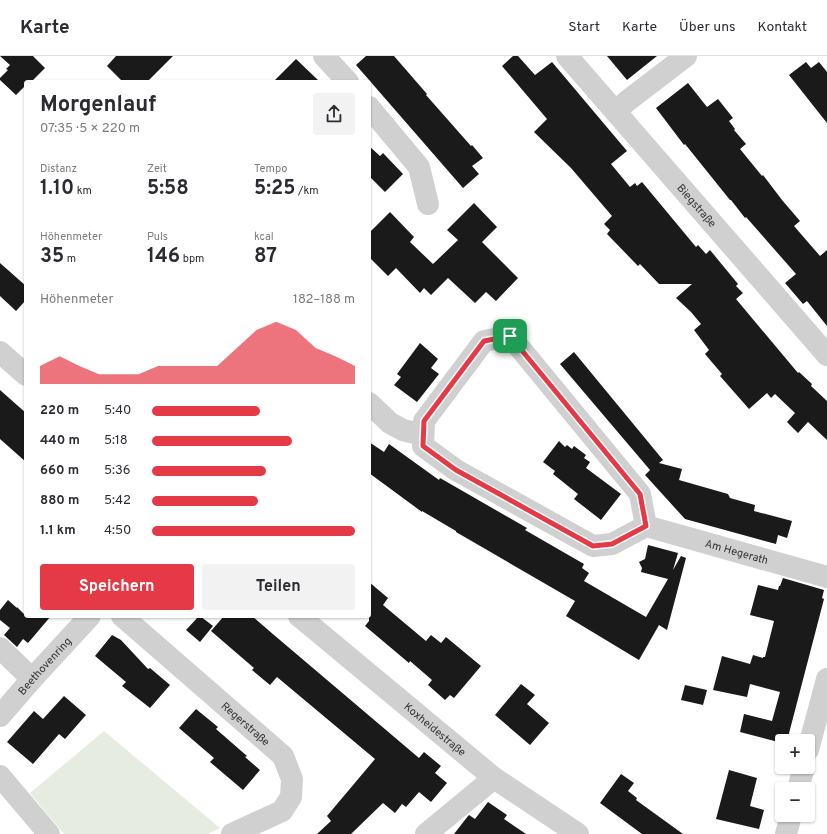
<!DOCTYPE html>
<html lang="de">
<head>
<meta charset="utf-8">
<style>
  body { margin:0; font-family:Overpass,sans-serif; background:#f2f2f3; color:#2b2b33; height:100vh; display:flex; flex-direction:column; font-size:15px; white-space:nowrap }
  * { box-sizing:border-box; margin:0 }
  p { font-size:13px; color:#7c7c81 }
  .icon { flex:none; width:22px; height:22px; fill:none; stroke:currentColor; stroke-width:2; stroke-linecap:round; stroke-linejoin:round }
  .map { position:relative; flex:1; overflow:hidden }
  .panel { position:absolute; left:24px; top:24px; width:347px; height:538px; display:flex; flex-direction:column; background:#fff; border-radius:4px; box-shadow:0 1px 3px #0004 }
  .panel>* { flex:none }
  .buttons { position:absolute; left:775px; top:678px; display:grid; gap:8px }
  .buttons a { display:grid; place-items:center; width:40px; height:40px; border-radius:4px; background:#fff; box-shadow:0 1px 3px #0004; font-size:20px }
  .pin { position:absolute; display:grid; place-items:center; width:34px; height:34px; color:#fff; margin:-17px; border-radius:8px; box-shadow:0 2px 6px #0006 }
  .round { display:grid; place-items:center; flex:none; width:42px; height:42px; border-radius:4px; background:#f2f2f3 }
  .head { display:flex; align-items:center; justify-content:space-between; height:68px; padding:0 16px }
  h1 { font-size:22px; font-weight:700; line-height:30px }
  .metrics { display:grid; grid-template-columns:repeat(3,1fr); gap:6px; height:68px; padding:4px 16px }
  .metrics div { display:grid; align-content:center }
  .metrics b { font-size:20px; font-weight:700 }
  .metrics small { font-size:11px; font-weight:400 }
  .metrics p { font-size:11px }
  .chart { height:112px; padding:8px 16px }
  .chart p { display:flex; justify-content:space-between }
  .chart svg { width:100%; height:72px; margin-top:4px; fill:#e63946; opacity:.7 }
  .cta { display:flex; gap:8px; margin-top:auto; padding:8px 16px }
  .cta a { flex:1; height:46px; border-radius:4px; background:#e63946; color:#fff; font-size:16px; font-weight:700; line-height:46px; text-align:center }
  .cta a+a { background:#f2f2f3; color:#2b2b33 }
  ul { padding:0 16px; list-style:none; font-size:13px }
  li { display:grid; grid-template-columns:64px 48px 1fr; align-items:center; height:30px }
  li i { height:10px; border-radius:5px; background:#e63946 }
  header { display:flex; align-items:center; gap:24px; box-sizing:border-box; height:56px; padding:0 20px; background:#fff; border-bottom:1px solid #e1e1e2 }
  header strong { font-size:19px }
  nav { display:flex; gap:22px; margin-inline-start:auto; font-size:14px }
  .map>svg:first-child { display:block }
  .green { fill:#e6ecdf }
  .building { fill:#1a1a1a }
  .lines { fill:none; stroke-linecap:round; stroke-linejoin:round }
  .minor { stroke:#d0d0d0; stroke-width:22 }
  .route-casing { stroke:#fff; stroke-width:8 }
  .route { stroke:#e63946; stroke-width:5 }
  .labels { text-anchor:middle; stroke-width:4; stroke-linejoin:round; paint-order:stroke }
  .street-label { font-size:11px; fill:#333; stroke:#fff }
</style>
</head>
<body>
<header>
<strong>Karte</strong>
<nav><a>Start</a><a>Karte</a><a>Über uns</a><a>Kontakt</a></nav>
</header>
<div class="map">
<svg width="827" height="778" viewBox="0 0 827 778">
  <rect width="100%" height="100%" fill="#fff"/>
  <path class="green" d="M104,675l116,97 -12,6h-144l-34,-41z"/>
  <g class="building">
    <path d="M0,0h33l12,12 -14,14h-5v5l-1,1 -1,-1 -8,8 -16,-15v-2l8,-8 -2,-1 4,-4z"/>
    <path d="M116,0h57l-26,26h-24l-16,-16z"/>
    <path d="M366,0h28l33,38 -1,1 45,51 1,-1 11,13 -11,8 7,8 -16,14 -107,-123z"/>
    <path d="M513,0h5l17,19 17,-13 75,89 -16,13 19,23 5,-4 2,3 5,-4 54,65 2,-2 8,9 4,-4 28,34 -2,2 7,7 -7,6 62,74 1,-1 13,12 -1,2 16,15v39l-19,-18 -10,11 -11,-11 8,-9 -20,-19 -4,4 -4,-5 -18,16 -29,-33 2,-2 -17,-20 4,-4 -15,-20 7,-6 -10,-12 -15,-14 16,-14h-33l-19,-20 -2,2 -31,-32 3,-4 -6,-6 8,-8 -41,-48 -37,-36 13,-13 -45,-53z"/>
    <path d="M607,0h50l-30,24z"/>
    <path d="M296,3l24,23h-47z"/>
    <path d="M806,6l5,6 8,-6 8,10v51l-38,-48z"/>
    <path d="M688,27l19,24 11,-8 15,19 -4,3 6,8 -1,1 12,14 -6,5 22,27 1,-1 19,25 18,21 -6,5 26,30 7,-6v76l-20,-25 -4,3 -18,-21 11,-9 -50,-57 -1,1 -14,-18h-1l-45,-56 -1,1 -28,-37z"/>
    <path d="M369,90l11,10 3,-3 20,21 -18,18 -16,-16z"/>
    <path d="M474,147l23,24 -15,15 36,36 -22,23 -10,-9 -11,11 -27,-25 -17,17 -7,-7 -4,5 -24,-25 -8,8 -19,-19v-24l21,-21 24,25 -4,5 23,22 25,-24 -11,-10z"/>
    <path d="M0,207l26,23v14l-10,11 -16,-15z"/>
    <path d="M420,287l18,16 -7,9 8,6 -22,28 -23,-17 7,-8 -4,-3z"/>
    <path d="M574,296l89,108 -4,3 23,6 -3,11 49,14 2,4 25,7 -1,6 38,10 -5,17 -9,-3 -2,9 -91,-25 -40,-44 5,-5 -90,-106z"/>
    <path d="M0,334l26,23v49l-26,-23z"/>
    <path d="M559,385l6,6 2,-2 5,4 2,-3 12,9 -2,3 6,4 -4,6 35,26 -20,26 -27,-21 4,-5 -25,-20 2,-3 -12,-9z"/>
    <path d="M369,386l15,10 5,-8 50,36 1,-2 87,50 -2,2 59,34 -2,4 7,5 -5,8 62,36 22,-38 -27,-7 1,-4 -3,-6 6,-3 3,-14 30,8 -5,17 8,-14 5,2 -19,72 -8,-5 -20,35 -73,-44 9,-15 -119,-69v-1l-34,-20v1l-53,-39z"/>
    <path d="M783,522l41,12 -2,8 2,1 -37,142h-5v2l-42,-11 4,-18 28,7 8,-29 -30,-8 -3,13 -34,-7 9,-34 28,8 3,-9 10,3v-1h2l9,-36 -24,-6 8,-30 20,5 1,-4h1z"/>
    <path d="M369,526l19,16 -5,7 43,36 5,-6 10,8 5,-6 35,29 -27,32 -4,-3 -5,5 -17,-15 4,-5 -22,-19 -1,2 -44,-37 4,-5z"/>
    <path d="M8,544l9,8v-1l9,9h25l-23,27 -5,-4 -6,8 -13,-12 6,-7 -10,-8v-10z"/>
    <path d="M199,560h1l13,10 -13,16 -14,-12z"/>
    <path d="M224,560h28l22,19 145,123 5,-6 17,14 -6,7 12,10 -16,19 -12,-10 -13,15 -4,-3 -7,9 -12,-10 -32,31h-34l14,-13 -4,-5 48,-57 -98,-82 -7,8 -18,-15 2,-2 -43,-37z"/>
    <path d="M112,579l9,5 27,29 2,-1 20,17 -20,23 -28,-22 4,-4 -31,-26z"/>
    <path d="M521,628l14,11 -8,9 22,19 -19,22 -35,-30z"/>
    <path d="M685,629l22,5 -4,15 -22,-5z"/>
    <path d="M64,640l22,19 -21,24 -6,-5 -26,30 -26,-22 27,-31 9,8z"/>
    <path d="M196,653l22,18 -2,2 31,27 -2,1 15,13 -17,20 -33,-28 4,-4 -35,-30z"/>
    <path d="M729,714l28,8 -7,28 14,4 -5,19 -43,-10z"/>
    <path d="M621,718l13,9 -6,8 9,7 -1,2 47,34h-41l-42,-31z"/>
    <path d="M488,746l19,13 -3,4 22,15h-72l14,-18 1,-1 6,4z"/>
  </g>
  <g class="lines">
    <g class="minor">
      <path d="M324,0l24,26"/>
      <path id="s1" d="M567,0l260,299"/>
      <path d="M369,51l50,60 9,37"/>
      <path d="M616,56l10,-10 60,-46"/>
      <path d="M0,296l26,23"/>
      <path d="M369,347l21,20 13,7 20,5"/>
      <path id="s2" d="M646,470l-6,-32 -130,-158 -26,5 -60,80 -1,25 33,24 137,76 19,-2 34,-18 181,51"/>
      <path id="s3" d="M122,560l161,140 9,23 -1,18 -9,14 -50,23"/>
      <path id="s4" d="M299,560l195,162 84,56"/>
      <path d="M0,592l32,31"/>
      <path id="s5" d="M0,660l32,-37 58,-63"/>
      <path d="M808,694l19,-71"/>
      <path d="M0,720l49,58"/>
      <path d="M798,733l6,-22"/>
      <path d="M426,778l68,-56"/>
      <path d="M786,778l5,-19"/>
    </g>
  </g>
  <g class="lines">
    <g class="route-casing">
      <path id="route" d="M510,280l130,158 6,32 -34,18 -19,2 -137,-76 -33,-24 1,-25 60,-80z"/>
    </g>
    <use href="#route" class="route"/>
  </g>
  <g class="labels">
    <g class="street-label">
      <text dy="4" stroke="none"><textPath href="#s1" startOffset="198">Biegstraße</textPath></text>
      <text dy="4" stroke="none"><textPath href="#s2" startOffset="738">Am Hegerath</textPath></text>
      <text dy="4" stroke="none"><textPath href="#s5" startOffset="67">Beethovenring</textPath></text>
      <text dy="4" stroke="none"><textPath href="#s3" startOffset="164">Regerstraße</textPath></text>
      <text dy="4" stroke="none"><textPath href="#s4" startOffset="177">Koxheidestraße</textPath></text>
    </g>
  </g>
</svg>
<div class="buttons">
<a>+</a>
<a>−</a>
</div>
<div class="pin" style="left:510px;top:280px;background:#1e9e55"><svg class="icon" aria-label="arrive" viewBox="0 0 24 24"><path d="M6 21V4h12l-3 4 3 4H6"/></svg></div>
<section class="panel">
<div class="head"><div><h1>Morgenlauf</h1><p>07:35 · 5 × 220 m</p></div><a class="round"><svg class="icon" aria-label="share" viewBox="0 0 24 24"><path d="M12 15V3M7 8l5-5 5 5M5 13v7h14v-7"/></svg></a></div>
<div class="metrics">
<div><p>Distanz</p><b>1.10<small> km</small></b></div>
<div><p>Zeit</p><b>5:58</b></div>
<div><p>Tempo</p><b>5:25<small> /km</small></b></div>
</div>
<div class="metrics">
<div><p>Höhenmeter</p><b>35<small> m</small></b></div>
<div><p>Puls</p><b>146<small> bpm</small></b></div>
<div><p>kcal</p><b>87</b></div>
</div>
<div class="chart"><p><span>Höhenmeter</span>182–188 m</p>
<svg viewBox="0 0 160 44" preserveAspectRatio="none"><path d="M0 44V33L10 27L20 33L30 38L40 38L50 38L60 33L70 33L80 33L90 33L100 22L110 11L120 6L130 11L140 22L150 27L160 33V44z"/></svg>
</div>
<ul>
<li><b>220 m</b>5:40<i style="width:53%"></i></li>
<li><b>440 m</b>5:18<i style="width:69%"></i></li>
<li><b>660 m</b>5:36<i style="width:56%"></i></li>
<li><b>880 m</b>5:42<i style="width:52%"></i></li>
<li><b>1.1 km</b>4:50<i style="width:100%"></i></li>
</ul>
<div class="cta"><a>Speichern</a><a>Teilen</a></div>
</section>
</div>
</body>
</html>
